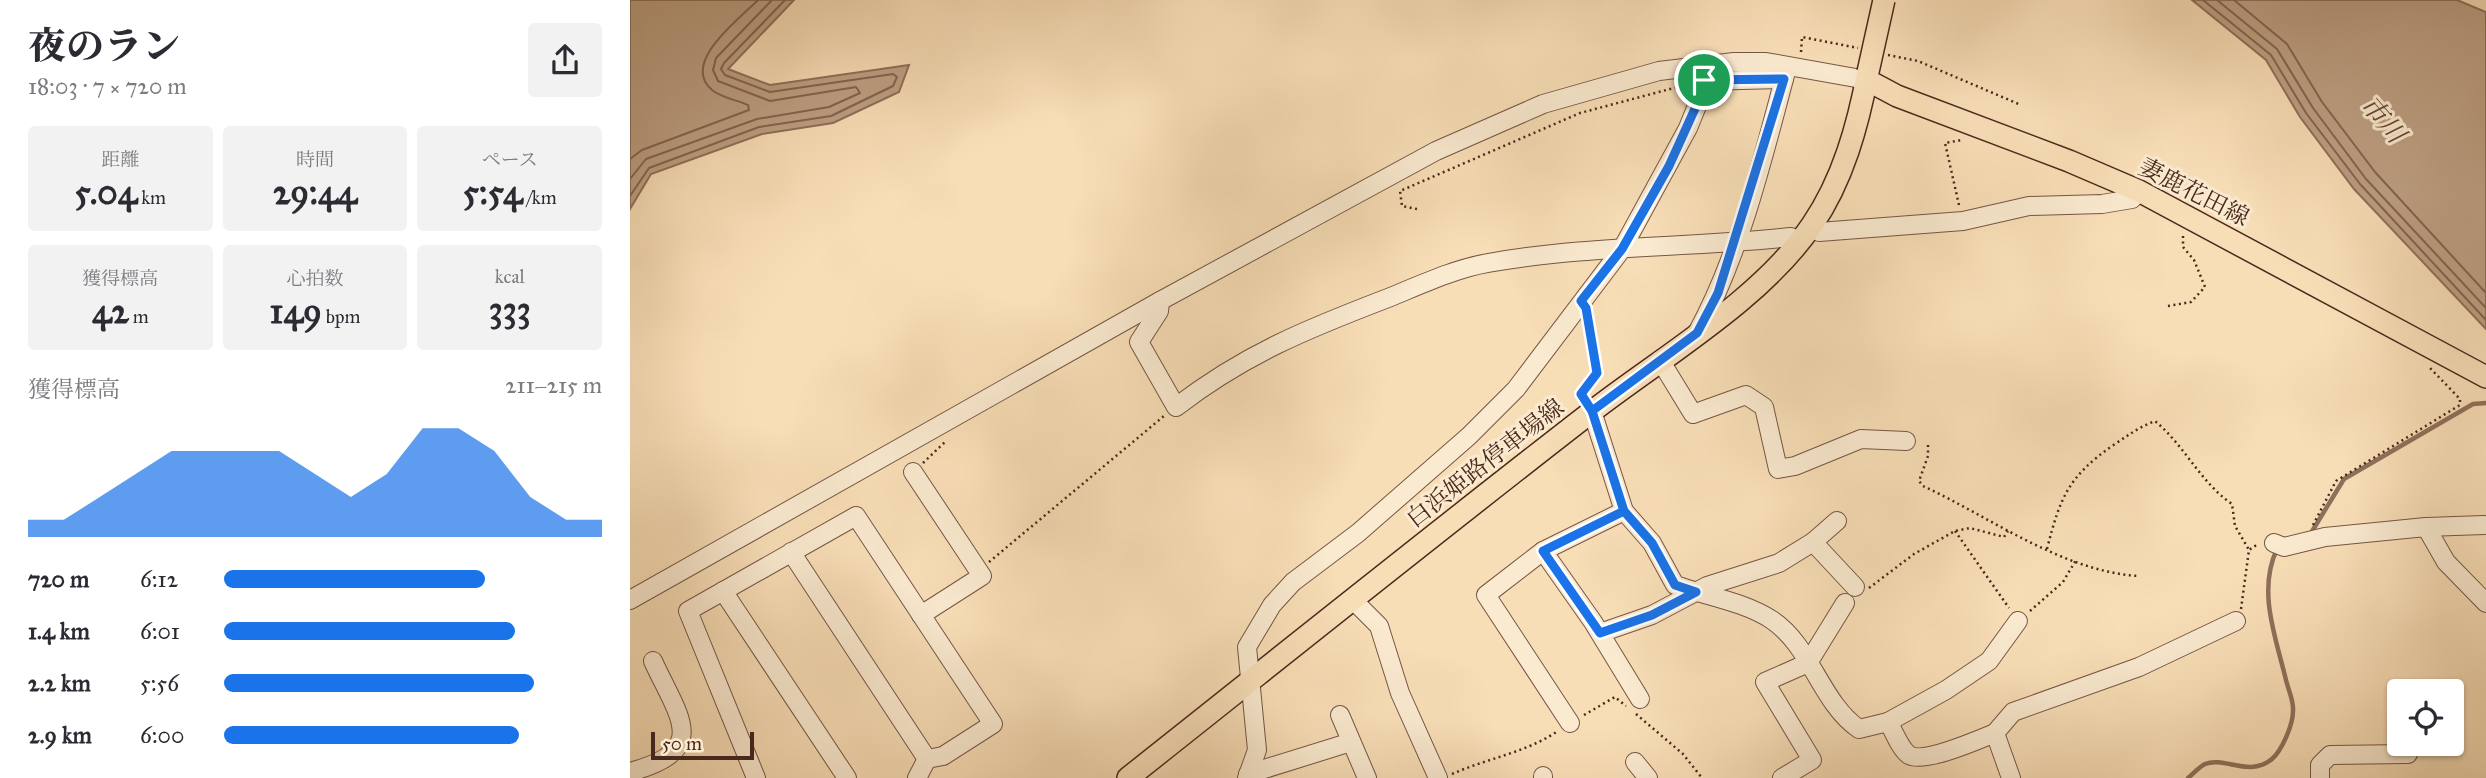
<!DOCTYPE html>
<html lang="ja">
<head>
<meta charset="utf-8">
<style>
  body { margin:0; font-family:"IM FELL Great Primer","Noto Serif JP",serif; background:#f2f2f3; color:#2b2b33; height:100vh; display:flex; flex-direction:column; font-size:26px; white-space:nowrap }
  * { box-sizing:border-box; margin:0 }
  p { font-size:23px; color:#7c7c81 }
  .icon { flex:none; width:38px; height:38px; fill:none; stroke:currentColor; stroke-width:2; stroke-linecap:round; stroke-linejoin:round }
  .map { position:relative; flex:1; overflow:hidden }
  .side { display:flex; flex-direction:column; background:#fff; width:630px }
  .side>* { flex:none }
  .fabs { position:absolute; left:1757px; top:679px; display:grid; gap:14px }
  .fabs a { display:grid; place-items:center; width:77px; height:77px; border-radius:7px; background:#fff; box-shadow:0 2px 5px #0004; font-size:35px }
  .scale { position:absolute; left:21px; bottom:18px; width:103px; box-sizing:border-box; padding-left:7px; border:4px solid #4a291d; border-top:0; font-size:19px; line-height:24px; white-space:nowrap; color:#4a291d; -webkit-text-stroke:5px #faead0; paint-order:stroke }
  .pin { position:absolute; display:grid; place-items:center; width:60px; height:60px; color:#fff; margin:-30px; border:4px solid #fff; border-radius:50%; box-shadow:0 2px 7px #0007 }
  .round { display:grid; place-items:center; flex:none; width:74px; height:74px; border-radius:7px; background:#f2f2f3 }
  .headline { display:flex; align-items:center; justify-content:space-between; height:119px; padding:0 28px }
  h1 { font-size:38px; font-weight:800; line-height:52px }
  .figures { display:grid; grid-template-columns:repeat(3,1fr); gap:10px; height:119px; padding:7px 28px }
  .figures div { display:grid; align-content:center; border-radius:7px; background:#f2f2f3; text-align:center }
  .figures b { font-size:35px; font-weight:800 }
  .figures small { font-size:19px; font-weight:400 }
  .figures p { font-size:19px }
  .chart { height:196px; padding:14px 28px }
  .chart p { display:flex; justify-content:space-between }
  .chart svg { width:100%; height:126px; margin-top:7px; fill:#1a73e8; opacity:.7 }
  ul { padding:0 28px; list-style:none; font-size:23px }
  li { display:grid; grid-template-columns:112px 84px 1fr; align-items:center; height:52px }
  li i { height:18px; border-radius:9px; background:#1a73e8 }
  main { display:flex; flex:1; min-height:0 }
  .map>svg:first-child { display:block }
  .water { fill:#bda083; stroke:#8f705a; stroke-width:2 }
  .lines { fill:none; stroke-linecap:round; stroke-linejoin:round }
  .shore { stroke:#846450; stroke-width:2 }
  .stream { stroke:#8f705a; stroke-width:4.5 }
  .minor-casing { stroke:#765644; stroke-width:20 }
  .major-casing { stroke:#4a291d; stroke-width:24 }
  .path { stroke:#4a291d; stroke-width:2.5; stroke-dasharray:2 3.5; stroke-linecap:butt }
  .minor { stroke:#faead0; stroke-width:18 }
  .major { stroke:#f8deb7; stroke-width:21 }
  .major-bridge-casing { stroke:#4a291d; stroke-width:24; stroke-linecap:butt }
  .major-bridge { stroke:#f8deb7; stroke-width:21 }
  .route-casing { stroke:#fff; stroke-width:14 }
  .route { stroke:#1a73e8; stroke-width:9 }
  .labels { text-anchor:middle; stroke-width:6; stroke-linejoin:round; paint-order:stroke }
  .street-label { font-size:24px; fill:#4a291d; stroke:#faead0 }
  .water-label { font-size:26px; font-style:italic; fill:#674736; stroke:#faead0 }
</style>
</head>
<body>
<main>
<section class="side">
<div class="headline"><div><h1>夜のラン</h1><p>18:03 · 7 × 720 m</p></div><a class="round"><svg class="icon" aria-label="share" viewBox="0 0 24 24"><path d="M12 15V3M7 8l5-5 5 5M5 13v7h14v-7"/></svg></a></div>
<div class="figures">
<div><p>距離</p><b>5.04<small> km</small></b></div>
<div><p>時間</p><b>29:44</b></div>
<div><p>ペース</p><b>5:54<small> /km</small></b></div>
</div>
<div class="figures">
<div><p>獲得標高</p><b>42<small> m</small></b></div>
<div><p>心拍数</p><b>149<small> bpm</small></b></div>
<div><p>kcal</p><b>333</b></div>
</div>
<div class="chart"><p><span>獲得標高</span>211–215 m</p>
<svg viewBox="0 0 160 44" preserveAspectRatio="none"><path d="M0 44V38L10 38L20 30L30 22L40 14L50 14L60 14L70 14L80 22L90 30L100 22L110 6L120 6L130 14L140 30L150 38L160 38V44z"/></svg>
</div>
<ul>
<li><b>720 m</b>6:12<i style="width:69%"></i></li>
<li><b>1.4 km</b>6:01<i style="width:77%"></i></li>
<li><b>2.2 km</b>5:56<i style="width:82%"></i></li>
<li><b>2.9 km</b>6:00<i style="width:78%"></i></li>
</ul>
</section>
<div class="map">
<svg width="1856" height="778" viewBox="0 0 1856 778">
  <rect width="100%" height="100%" fill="#f8deb7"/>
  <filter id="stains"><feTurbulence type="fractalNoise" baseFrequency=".00286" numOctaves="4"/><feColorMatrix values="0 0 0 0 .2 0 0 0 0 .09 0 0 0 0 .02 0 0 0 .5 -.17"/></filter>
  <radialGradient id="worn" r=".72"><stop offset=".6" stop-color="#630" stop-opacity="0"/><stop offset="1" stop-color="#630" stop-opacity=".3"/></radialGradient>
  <g class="water">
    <path d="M0,0h164l-66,69 42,16 139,-20 -10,27 -66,31 -71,11 -111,40 -21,35z"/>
    <path d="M1562,0h265l29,12v317l-132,-140 -54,-72 -34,-57z"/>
  </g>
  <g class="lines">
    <g class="shore">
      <path d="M1573,0l68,55 35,58 54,71 126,136"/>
      <path d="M1587,0l60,49 36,59 53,71 120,129"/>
      <path d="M1604,0l53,44 35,58 53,70 111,121"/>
      <path d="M0,159l12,-9 107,-40 -1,-5c-11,-5 -26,-7 -36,-15 -32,-27 27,-71 46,-90"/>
      <path d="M0,179l16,-20 111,-40 72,-12 31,-14 -4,-6 -86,14 -52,-20 -5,-11 3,-12 56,-58"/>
      <path d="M0,196l19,-28 110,-41 72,-11 62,-30 4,-9 -4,-3 -123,18 -45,-17 -4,-6 3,-6 61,-63"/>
    </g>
    <g class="stream">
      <path d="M1681,533l33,-54 129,-75 13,-1"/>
      <path d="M1558,778c5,-4 11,-11 17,-14 20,-8 44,14 67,-5 10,-9 21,-34 21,-48 1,-10 -5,-22 -7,-31 -10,-42 -29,-89 -9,-131"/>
    </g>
    <g class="minor-casing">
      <g id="minor">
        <path d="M1189,232l144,-11 66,-15 73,-2 30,-5 7,-8"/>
        <path d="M530,301l-1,10 -20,31 37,65c69,-53 131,-78 212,-109 32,-13 66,-29 100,-35 100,-18 202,-15 303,-26"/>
        <path d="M1067,333c44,-81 66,-176 90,-265"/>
        <path d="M1030,360l33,54 53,-19 18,12 14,62 17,-3 66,-27 45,2"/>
        <path d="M962,411l32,100 28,32 23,42c31,11 70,17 97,35 39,26 49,83 87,109l29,-7c6,9 12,27 21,33 15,9 71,-16 86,-22l16,45"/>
        <path d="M283,472l69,104 -61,39"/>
        <path d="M1796,527l58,-2"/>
        <path d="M1183,542l42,45"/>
        <path d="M1644,543l10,4 41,-10 101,-10 20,35 40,41"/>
        <path d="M913,551l50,71 47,77"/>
        <path d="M161,552l136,207"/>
        <path d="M93,591l124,187"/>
        <path d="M0,600l530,-299 276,-150 107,-47 116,-33 75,-9h32l101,18"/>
        <path d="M723,600l26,26 21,67 38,85"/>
        <path d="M970,633l52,-18 55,-29 72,-23 34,-21 24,-21"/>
        <path d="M710,715l27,63"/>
        <path d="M1258,722l58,-32 43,-29 29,-40"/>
        <path d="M940,723l-84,-128 57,-44 81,-40"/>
        <path d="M1365,733l18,-21 126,-45 97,-46"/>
        <path d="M1005,762l13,16"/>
        <path d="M0,772c81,-22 49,-54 23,-111"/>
        <path d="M618,774l103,-32"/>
        <path d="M913,776v2"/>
        <path d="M126,778l-68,-167 168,-95 137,208 -50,32 -16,3 -10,19"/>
        <path d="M617,778l10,-28 -10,-103 25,-42 21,-23 65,-49 111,-97 47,-47 106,-140 66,-121 15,-37 1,-10 80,-2"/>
        <path d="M1152,778l30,-18 -47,-78 43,-19 37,-60"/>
        <path d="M1690,778v-13l10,-10 78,-1"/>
      </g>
    </g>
    <g class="major-casing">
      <g id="major">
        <path d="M1237,80l30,16 172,65 70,30 347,186"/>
        <path d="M498,778c154,-122 307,-245 462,-365 72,-56 171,-113 222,-188 31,-45 46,-100 56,-153"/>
      </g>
    </g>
    <g class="path">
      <path d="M1171,52l1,-15 56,11"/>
      <path d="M1258,55l30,6 103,44"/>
      <path d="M1329,205l-14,-62 17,-3"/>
      <path d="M787,209l-15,-3 -2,-15 180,-78 105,-28"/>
      <path d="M1538,306l23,-4 14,-15 -11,-27 -11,-13v-11"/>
      <path d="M953,397l-2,-3 16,-20 -9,-54"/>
      <path d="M1298,445v11l-9,25 4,5c67,31 139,85 215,90"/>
      <path d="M293,463l23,-22"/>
      <path d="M1683,525l23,-44 124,-76v-6l-30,-31"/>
      <path d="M1325,531l54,77"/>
      <path d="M1417,549c13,-51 21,-72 65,-103 15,-10 27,-19 43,-25 30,25 45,61 77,83l3,22 14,24"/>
      <path d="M359,562l175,-146"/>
      <path d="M1239,588l45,-34 41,-23 15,-3 34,9 4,-6"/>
      <path d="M1611,609l8,-59 9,-6"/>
      <path d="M1400,611l33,-29 13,-22"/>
      <path d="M1006,714l47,40 19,24"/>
      <path d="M954,715l31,-18 11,9"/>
      <path d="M822,774c36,-16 73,-21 106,-43"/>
    </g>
    <use href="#minor" class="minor"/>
    <use href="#major" class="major"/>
    <g class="major-bridge-casing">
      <path id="major-bridge" d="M1238,72l16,-72"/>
    </g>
    <use href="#major-bridge" class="major-bridge"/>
  </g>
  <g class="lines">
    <g class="route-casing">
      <path id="route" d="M1074,80l-1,11 -34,75 -47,83 -41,52 5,7 11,65 -16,21 11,17 32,100 28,32 23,42 21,7 -44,23 -52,18 -57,-82 81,-40 -32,-100 105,-78 21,-40 66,-214 -80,1"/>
    </g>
    <use href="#route" class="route"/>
  </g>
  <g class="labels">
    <g class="street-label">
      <text transform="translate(1564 192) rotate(27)" y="8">妻鹿花田線</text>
      <text transform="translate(855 463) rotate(-38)" y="8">白浜姫路停車場線</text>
    </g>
    <g class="water-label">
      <text transform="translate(1753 119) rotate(49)" y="9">市川</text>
    </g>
  </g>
  <rect width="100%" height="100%" filter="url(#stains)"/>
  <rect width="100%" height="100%" fill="url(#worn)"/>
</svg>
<div class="fabs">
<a><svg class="icon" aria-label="locate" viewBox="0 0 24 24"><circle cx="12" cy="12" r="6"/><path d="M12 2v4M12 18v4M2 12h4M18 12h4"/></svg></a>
</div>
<div class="scale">50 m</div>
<div class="pin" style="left:1074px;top:80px;background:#1e9e55"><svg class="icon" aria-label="arrive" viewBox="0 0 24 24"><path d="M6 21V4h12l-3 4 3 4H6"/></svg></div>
</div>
</main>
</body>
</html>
